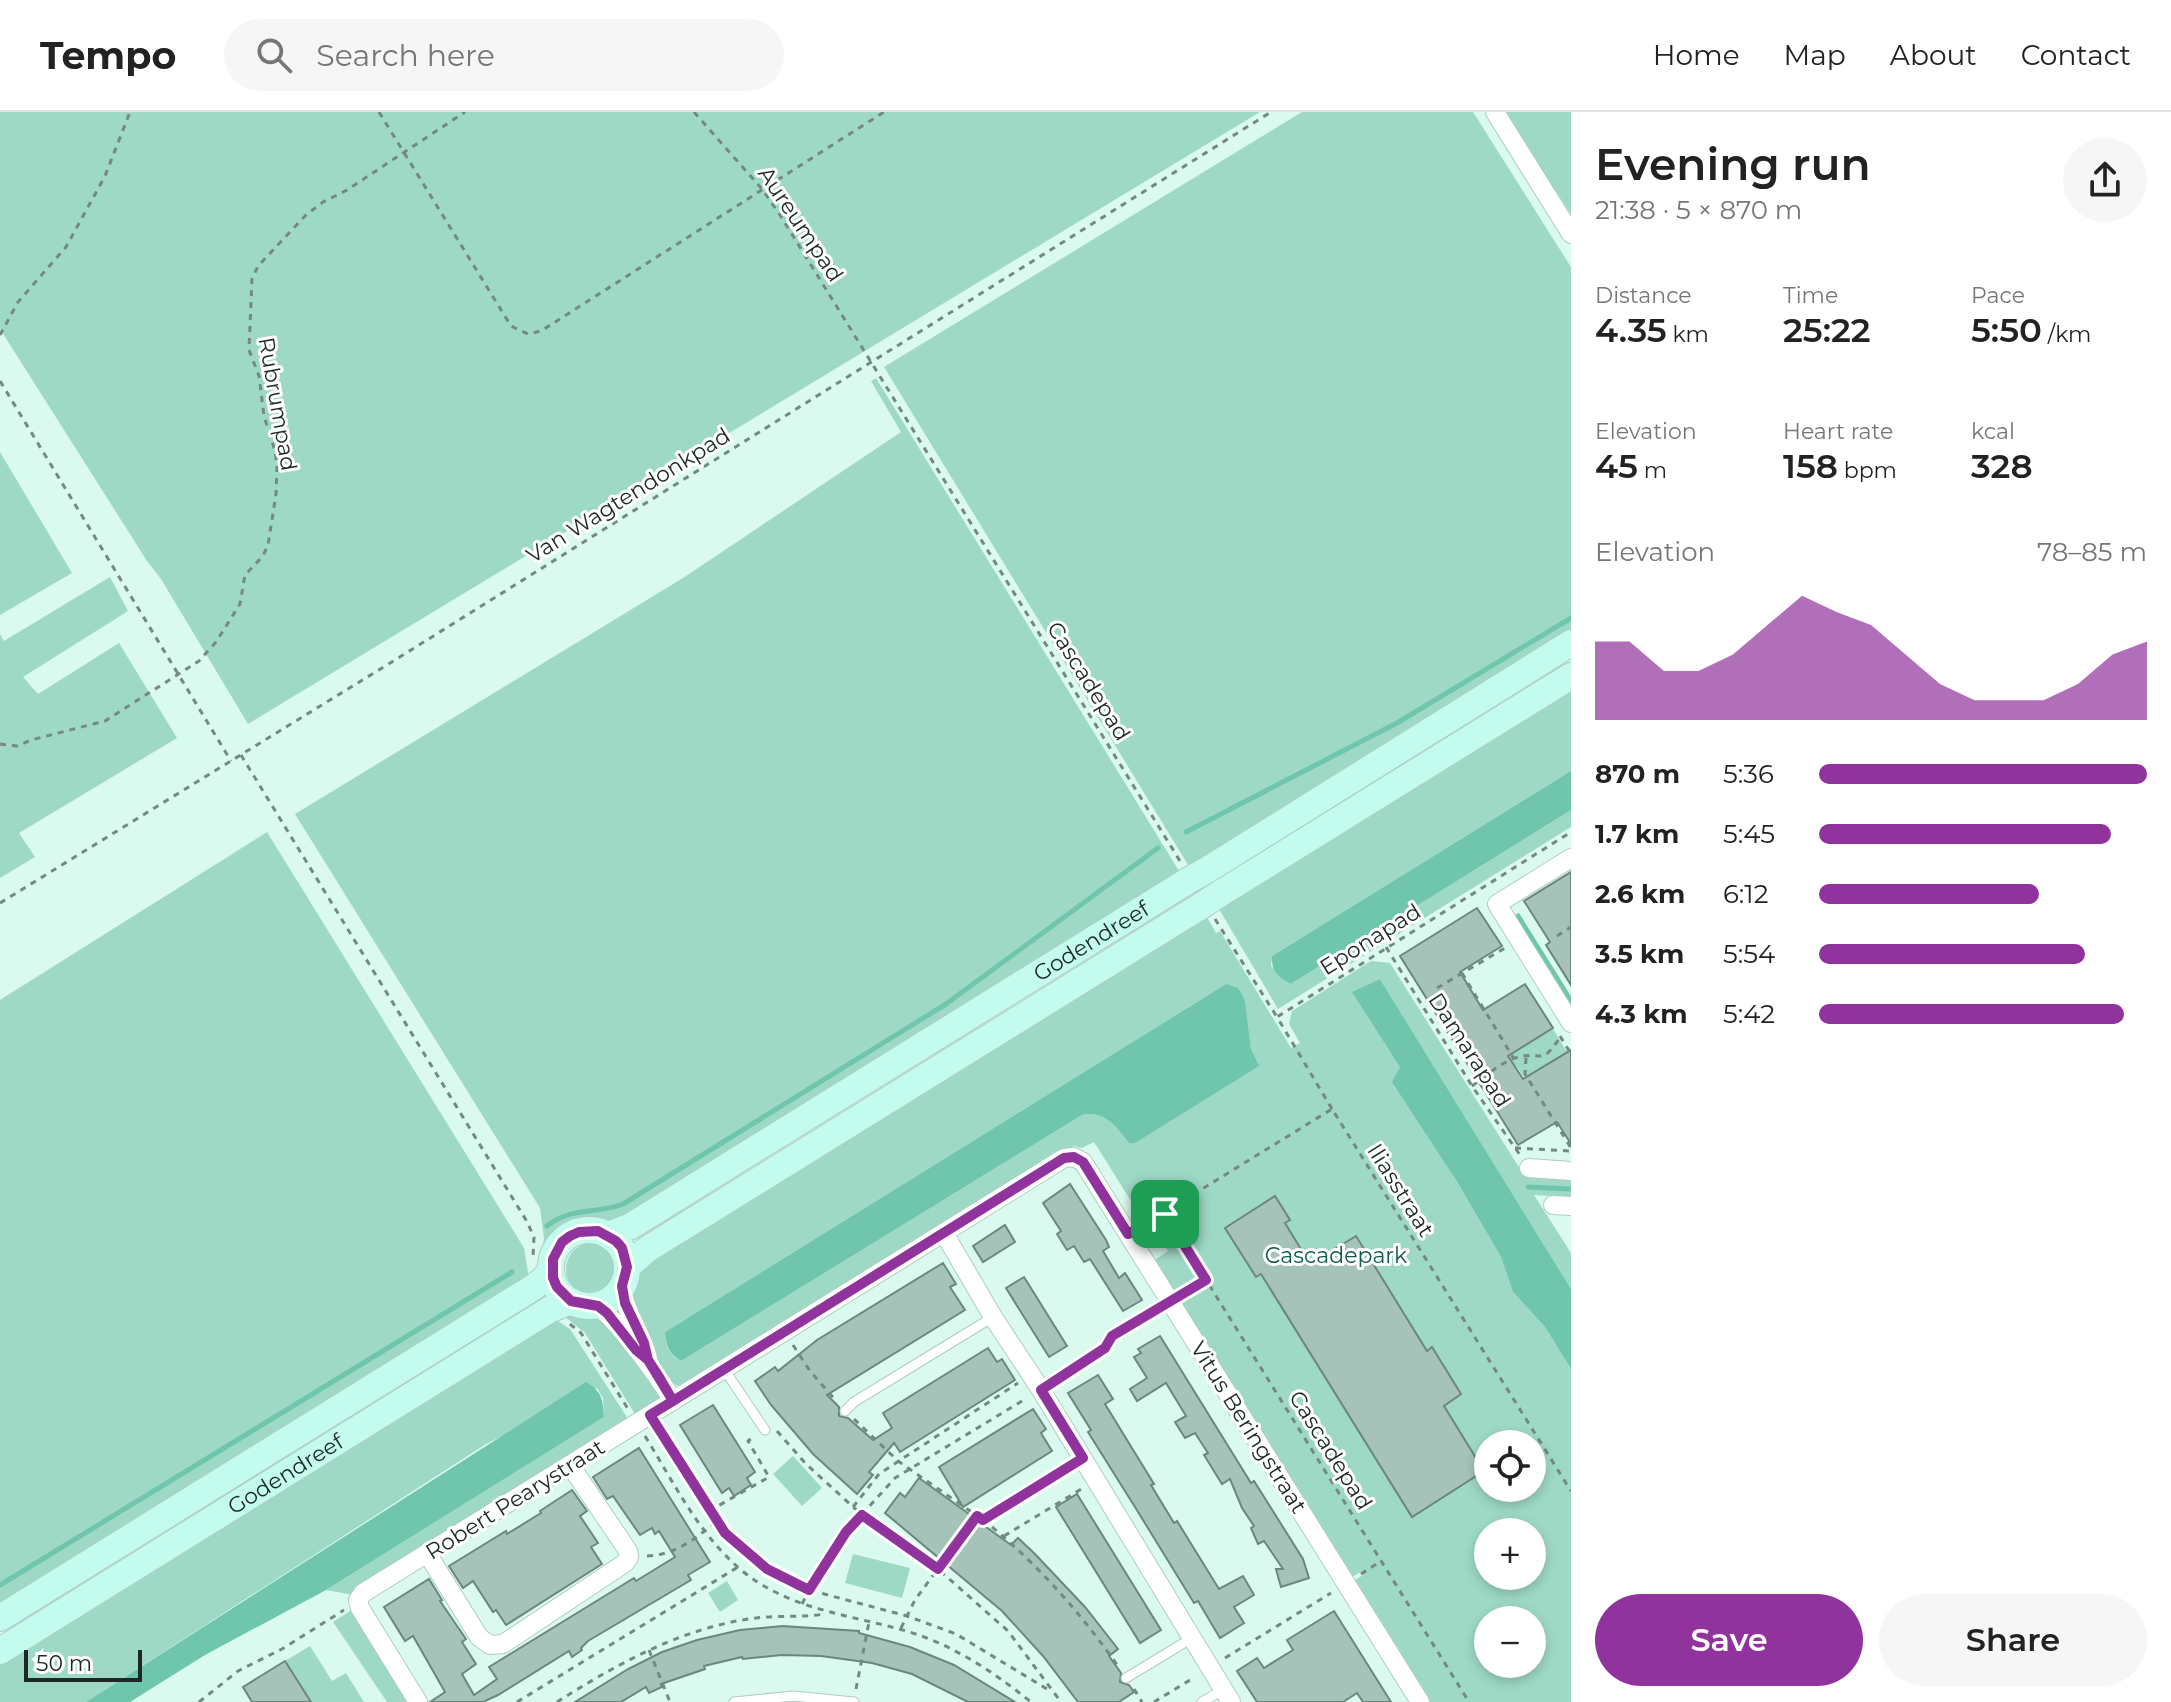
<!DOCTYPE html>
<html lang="en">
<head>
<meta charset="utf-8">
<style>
  body { margin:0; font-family:Montserrat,sans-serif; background:#f6f6f6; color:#222; height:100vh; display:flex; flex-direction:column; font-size:30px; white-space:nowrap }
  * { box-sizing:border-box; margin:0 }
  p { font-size:26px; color:#767676 }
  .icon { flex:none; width:44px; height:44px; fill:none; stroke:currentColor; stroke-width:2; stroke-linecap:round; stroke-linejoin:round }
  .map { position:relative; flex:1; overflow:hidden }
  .side { display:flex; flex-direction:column; background:#fff; width:600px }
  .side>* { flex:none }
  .controls { position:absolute; left:1474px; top:1318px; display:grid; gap:16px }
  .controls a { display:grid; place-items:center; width:72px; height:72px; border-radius:50%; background:#fff; box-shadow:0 4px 12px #0003; font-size:40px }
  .scale { position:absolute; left:24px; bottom:20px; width:118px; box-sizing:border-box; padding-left:8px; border:4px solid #1c2824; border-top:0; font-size:22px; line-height:28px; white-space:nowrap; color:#1c2824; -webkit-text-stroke:6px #fff; paint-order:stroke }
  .pin { position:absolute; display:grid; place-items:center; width:68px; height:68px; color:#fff; margin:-34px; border-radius:16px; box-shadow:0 4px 12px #0006 }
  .round { display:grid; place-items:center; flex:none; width:84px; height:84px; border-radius:42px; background:#f6f6f6 }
  .headline { display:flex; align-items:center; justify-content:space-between; height:136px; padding:0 24px }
  h1 { font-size:44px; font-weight:600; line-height:60px }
  .figures { display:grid; grid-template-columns:repeat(3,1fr); gap:12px; height:136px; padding:8px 24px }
  .figures div { display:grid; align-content:center }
  .figures b { font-size:34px; font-weight:600 }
  .figures small { font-size:22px; font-weight:400 }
  .figures p { font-size:22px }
  .chart { height:224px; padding:16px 24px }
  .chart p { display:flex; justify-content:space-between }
  .chart svg { width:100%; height:144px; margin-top:8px; fill:#91339d; opacity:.7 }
  .action { display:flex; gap:16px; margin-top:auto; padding:16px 24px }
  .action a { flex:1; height:92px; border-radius:48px; background:#91339d; color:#fff; font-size:32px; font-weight:600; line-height:92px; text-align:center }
  .action a+a { background:#f6f6f6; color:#222 }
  ul { padding:0 24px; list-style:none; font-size:26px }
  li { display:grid; grid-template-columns:128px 96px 1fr; align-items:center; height:60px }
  li i { height:20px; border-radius:10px; background:#91339d }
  header { display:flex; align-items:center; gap:48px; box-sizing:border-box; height:112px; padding:0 40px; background:#fff; border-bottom:2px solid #e0e0e0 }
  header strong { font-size:38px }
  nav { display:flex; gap:44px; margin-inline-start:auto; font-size:28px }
  .search { width:560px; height:72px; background:#f6f6f6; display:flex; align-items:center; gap:20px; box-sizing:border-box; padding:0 28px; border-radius:44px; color:#767676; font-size:30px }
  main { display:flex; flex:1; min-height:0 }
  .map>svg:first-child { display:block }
  .green { fill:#9ed9c6; fill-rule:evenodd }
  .water { fill:#6fc6ad }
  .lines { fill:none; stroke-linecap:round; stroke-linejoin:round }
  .stream { stroke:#6fc6ad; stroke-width:5 }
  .building { fill:#a6c3b9; stroke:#6b877e; stroke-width:2 }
  .lane-casing { stroke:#afcdc3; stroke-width:11 }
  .street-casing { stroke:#afcdc3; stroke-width:20 }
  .secondary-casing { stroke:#afcdc3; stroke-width:28 }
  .path { stroke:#748982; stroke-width:3; stroke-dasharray:6 6; stroke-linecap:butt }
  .lane { stroke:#fff; stroke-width:9 }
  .street { stroke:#fff; stroke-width:18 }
  .secondary { stroke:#c3fbee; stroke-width:26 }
  .secondary-bridge-casing { stroke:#afcdc3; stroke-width:28; stroke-linecap:butt }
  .secondary-bridge { stroke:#c3fbee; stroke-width:26 }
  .route-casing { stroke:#fff; stroke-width:16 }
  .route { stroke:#91339d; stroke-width:10 }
  .labels { text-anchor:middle; stroke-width:6; stroke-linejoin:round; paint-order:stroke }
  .street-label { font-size:22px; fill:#1c2824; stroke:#fff }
  .park-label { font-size:22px; fill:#125a4a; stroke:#fff }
</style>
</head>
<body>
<header>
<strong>Tempo</strong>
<div class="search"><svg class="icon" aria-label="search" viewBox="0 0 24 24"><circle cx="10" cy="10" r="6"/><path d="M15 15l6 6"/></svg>Search here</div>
<nav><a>Home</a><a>Map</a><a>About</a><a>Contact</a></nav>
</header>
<main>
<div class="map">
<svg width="1571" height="1590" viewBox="0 0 1571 1590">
  <rect width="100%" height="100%" fill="#dbfaef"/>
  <g class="green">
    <path d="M0,0h1260l-1012,612 -87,-145 -14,-18 -147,-232z"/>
    <path d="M1302,0h171l98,155v369l-378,237 -309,-506z"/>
    <path d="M1504,0h67v102z"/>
    <path d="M876,266l308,501 -577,346c-22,-4 -45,1 -56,22 -5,9 -5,16 -11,23l4,-32 -4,-30 -245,-394 388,-236 218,-146 -30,-51z"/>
    <path d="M0,340l72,121 -72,42z"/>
    <path d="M110,465l18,34 -105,66 15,17 81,-51 58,95 -158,95 16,24 -35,21v-244l4,7z"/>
    <path d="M1571,571v88l-299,185 -1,10 20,18 280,-174v17l-293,182 -62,-105z"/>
    <path d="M267,720l257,416 6,36 -530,331v-615z"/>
    <path d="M1203,798l13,23 4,-2 71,117 9,-5 -11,-19 3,-13 79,-50 19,2 132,209 49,4v21l-37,-2 37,58v36l-191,-310 -27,13 48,75 55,113 45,77 12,35 32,35 26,42v333h-144l-75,-120 11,-7 -2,-3 -11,6 -173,-278 15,-9 -2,-4 -16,9 -21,-35 15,-10 -20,-34 -5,3 -49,-78 -12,6 -8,-2 -386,240 -8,1 -11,-6c-10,-20 -35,-62 -37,-83 -1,-10 5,-21 9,-30zM1226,872l19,16 6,50 7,16 -129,77c-13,-16 -24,-33 -47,-28l-401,246c-13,-7 -15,-15 -16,-29zM1488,1332h44v44h-44zM1488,1420h44v44h-44zM1488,1508h44v44h-44z"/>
    <path d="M1553,917l14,23 -42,27 -8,-12 -35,22 -7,-13z"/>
    <circle cx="592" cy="1157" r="26"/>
    <path d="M574,1197l25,5 62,81 -1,4 -25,15 -50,-81 -26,-21z"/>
    <path d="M550,1204l20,13 60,93 -277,173 -27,-5 278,-173 -1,-19 -6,-10 -111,56 -400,258h-86v-44z"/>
    <path d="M793,1344l29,32 -20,18 -29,-32z"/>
    <path d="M853,1442l57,14 -8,30 -57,-15z"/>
    <path d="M727,1469l11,19 -18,12 -12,-19z"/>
    <path d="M353,1497l58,93h-24l-54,-80z"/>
    <path d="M310,1534l22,35 14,-8 18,29h-53l-10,-16 -14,-9 6,-4 -8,-12z"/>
  </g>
  <g class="water">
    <path d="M1571,659v39l-280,174c-13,-7 -20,-13 -19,-28z"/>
    <path d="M1380,867l191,310v80l-26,-42 -32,-35 -12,-35 -45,-77 -64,-98 8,-15 -48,-75z"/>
    <path d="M1226,872l12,4 7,12 6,49 8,17 -124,77h-6c-13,-16 -24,-33 -47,-28l-401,246c-12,-7 -15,-15 -16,-29z"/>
    <path d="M586,1270c16,9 17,18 18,35l-278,173 -121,65 -75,47h-44z"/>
  </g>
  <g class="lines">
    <g class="stream">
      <path d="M1186,720l211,-109 174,-105"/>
      <path d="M1518,804l53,85"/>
      <path d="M1528,1075l43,2"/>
      <path d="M547,1114c23,-19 51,-12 76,-22l323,-200 212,-156"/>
      <path d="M0,1473l512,-313"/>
    </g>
  </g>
  <g class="building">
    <path d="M1571,760v113l-25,-40 4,-3 -26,-41z"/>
    <path d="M1477,796l25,38 -42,26 23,38 42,-26 28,44 -45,28 15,23 48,-29v94l-14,-22 -39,23 -118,-189z"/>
    <path d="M1070,1072l36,56 3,7 -6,4 16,27 6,-5 17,27 -19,11 -33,-52 -6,3 -10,-16 -7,4 -10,-16 4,-3 -18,-28z"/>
    <path d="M1275,1084l15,24 -5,3 25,41 46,-28 71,115 5,-4 29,47 -17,12 40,65 -72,46 -151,-243 -5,3 -31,-49z"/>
    <path d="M1005,1113l10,17 -32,20 -10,-16z"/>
    <path d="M943,1151l13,21 -6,3 15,23 -138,85 12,12v9l9,2 25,22 19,-12 -9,-15 105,-65 9,14 5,-3 13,21 -115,72 -6,-9 -25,29 4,3 -16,19 -44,-40 -42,-49 -16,-24 20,-14 3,4 39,-31z"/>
    <path d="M1024,1165l43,69 -18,11 -43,-69z"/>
    <path d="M1160,1224l91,147 3,-2 49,78 6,19 -28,9 -5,-18h7l-19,-28 -6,3 -7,-16 3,-2 -12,-18 -12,-29 -8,5 -18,-29 4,-2 -13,-20 -10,5 -10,-16 11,-6 -20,-33 -29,18 -7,-12 17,-11 -13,-21 7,-4 -3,-4z"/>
    <path d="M1098,1263l15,24 -8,5 49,80 -3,1 23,38 3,-2 42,68 24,-13 11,19 -20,12 10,16 -24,15 -22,-37 -4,2 -59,-96 -47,-75 3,-2 -23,-37z"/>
    <path d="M713,1293l42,67 -8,6 4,7 -17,11 -5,-8 -7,5 -42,-68z"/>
    <path d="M1033,1297l13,20 -5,4 11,18 -89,56 -24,-40z"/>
    <path d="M639,1336l71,114 -22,13 3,5 -103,61 -7,7 1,2 -10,7 -3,-6 -71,44 -15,7h-53l15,-10 -32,-56 -8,5 -21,-34 45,-28 13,21 -2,1 26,38 -4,3 14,22 -14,10 12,21 23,-16 -8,-12 145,-89 2,3 39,-24 -16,-26 -4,3 -3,-6 -12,7 -27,-39 -6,3 -14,-22z"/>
    <path d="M919,1366l57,41 3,7 7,1 25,18 7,-7 16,15 51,54 33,42 -9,7 12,17 -1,9 9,3 5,7 -15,10h-41l-35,-46 -41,-45 -117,-98 15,-20 5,4z"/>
    <path d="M572,1378l15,21 -7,5 18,27 -7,4 11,17 -96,61 -10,-15 -3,2 -20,-31 -10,7 -14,-22 57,-35 1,3 34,-21 -1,-2z"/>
    <path d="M1077,1382l84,136 -21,13 -84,-136z"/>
    <path d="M1334,1499l57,91h-28l-6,-9 -14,9h-86l-20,-31 20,-13 7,10 29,-18 -6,-10z"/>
    <path d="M782,1514l77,5v2l51,14 44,18 61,37h-47l-56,-28 -40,-11 -51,-7 -39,-1 -39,4 -1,-2 -38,9 1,3 -44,15 1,3 -13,6 -3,-6 -25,15h-46l53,-33 34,-17 35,-12 43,-10z"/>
    <path d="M285,1549l26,41h-59l-9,-15z"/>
  </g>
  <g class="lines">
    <g class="lane-casing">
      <g id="lane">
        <path d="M724,1257l41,61"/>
        <path d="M845,1299l9,-9 139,-85"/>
        <path d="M983,1408l100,-62"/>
        <path d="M1126,1566l66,-40"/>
        <path d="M734,1590l59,-6 61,6"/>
        <path d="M1202,1590l21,-12"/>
      </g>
    </g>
    <g class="street-casing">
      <g id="street">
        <path d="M1495,0l76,122"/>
        <path d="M1571,746l-74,46 74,119"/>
        <path d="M1529,1056l42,3"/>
        <path d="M1553,1093l18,1"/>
        <path d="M944,1121l49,84 48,73 190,312"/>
        <path d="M622,1174c2,26 20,47 26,72"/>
        <path d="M593,1193c19,5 68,76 80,96"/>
        <path d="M427,1441l52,84 11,8 13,-1 122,-81 4,-6 -1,-6 -58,-86"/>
        <path d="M418,1590l-58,-94 -2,-8 5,-7 701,-435 10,-1 9,5 337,540"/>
      </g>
    </g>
    <g class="secondary-casing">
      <g id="secondary">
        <path d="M1207,758l364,-227"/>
        <path d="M1221,781l350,-217"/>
        <circle cx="589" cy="1156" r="38"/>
        <path id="s1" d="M608,1123l23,-9 555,-344"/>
        <path d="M627,1155l19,-17 555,-344"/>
        <path d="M0,1506l534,-331 11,-9 6,-9"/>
        <path id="s2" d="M0,1539l549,-341 22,-9"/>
      </g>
    </g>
    <g class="path">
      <path d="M379,0l132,214 17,8 13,-3 343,-219"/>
      <path d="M694,0l68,77 18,26 400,646"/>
      <path d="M0,223l18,-33 48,-55 39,-71 25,-64"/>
      <path d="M0,269l231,380"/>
      <path d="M0,632l17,2 14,-6 74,-19 94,-60 17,-19 24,-38 5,-29 18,-19 5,-11 8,-51 1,-29 -2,-14 -11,-35 -5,-40 -10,-26 3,-71 6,-13 48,-51 17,-13 24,-12 118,-78"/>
      <path d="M241,643l285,465 8,17 -1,19"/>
      <path d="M0,791l395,-243 876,-548"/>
      <path d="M1215,807l62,98"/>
      <path d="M1557,824l14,-9"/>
      <path d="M1386,835l86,139 48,69"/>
      <path d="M1462,861l52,86"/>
      <path d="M1437,876l68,-40"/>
      <path d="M1560,924l11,18"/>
      <path d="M1526,946l-1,16 46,74"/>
      <path d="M1472,974c13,-9 28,-23 43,-28 29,-9 24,11 46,-22"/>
      <path d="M1332,997l-55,-92 294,-185"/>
      <path d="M1515,1036l56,3"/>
      <path d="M1165,1102l304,488"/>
      <path d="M1142,1114l190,-117 239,382"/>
      <path d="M1185,1181l21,-13"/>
      <path d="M570,1212l11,9 47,76"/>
      <path d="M793,1233l17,26 27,31"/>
      <path d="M1053,1268l52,-32 7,-12 43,-25"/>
      <path d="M854,1307l44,42 75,52"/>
      <path d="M659,1316l66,105 42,36 42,21 98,26 49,18 96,58"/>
      <path d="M777,1319l28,32 57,52 76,54 70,62 53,71"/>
      <path d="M645,1324c29,47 53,97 95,133 46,39 104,45 159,60 50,13 92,41 132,73"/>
      <path d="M853,1395l26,-33 139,-91"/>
      <path d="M709,1399l60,-34 -21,-36 7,-5"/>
      <path d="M992,1415c50,42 91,89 128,142"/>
      <path d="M1004,1424l79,-48"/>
      <path d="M647,1444c27,-1 48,-16 69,-35"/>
      <path d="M1361,1462l20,-13"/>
      <path d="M802,1492l16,-31 28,-41 49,-54 132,-80"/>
      <path d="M901,1516l14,-28 57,-78"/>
      <path d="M649,1538l21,52"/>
      <path d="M1225,1546l106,-65"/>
      <path d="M856,1577l13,-67"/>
      <path d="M1134,1577l8,13"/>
      <path d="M199,1590l39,-31 44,-22 62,-39"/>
      <path d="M517,1590l221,-135"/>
      <path d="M557,1590c60,-38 126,-75 199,-84 22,-3 46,0 68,-4"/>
      <path d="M1154,1590l41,-25"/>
    </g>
    <use href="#lane" class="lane"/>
    <use href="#street" class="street"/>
    <use href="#secondary" class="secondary"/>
    <g class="secondary-bridge-casing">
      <g id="secondary-bridge">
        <path d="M1186,770l21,-12"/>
        <path d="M1201,794l20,-13"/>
      </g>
    </g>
    <use href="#secondary-bridge" class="secondary-bridge"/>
  </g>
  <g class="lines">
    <g class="route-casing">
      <path id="route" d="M1165,1102l-37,20 -45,-72 -9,-5 -10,1 -391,243 -25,-41 -12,-10 -29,-37 -9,-7 -27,-5 -14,-14 -4,-9v-19l9,-17 8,-6 9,-4 19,-1 18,10 6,7 5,19 -5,19 3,17 19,40 4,17 11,17 14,24 -23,14 75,118 42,36 42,21 37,-58 16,-17 76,54 39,-53 6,4 100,-62 -42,-68 64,-42 7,-12 94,-56 -41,-66"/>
    </g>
    <use href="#route" class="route"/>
  </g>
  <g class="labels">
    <g class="street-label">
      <text transform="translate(801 112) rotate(56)" y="8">Aureumpad</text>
      <text transform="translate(278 292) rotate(80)" y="8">Rubrumpad</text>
      <text transform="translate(628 383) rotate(-32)" y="8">Van Wagtendonkpad</text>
      <text transform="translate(1089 569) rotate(58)" y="8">Cascadepad</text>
      <text transform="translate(1370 827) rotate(-32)" y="8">Eponapad</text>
      <text dy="8" stroke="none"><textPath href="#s1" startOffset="566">Godendreef</textPath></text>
      <text transform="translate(1470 938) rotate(57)" y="8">Damarapad</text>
      <text transform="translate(1401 1078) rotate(58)" y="8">Iliasstraat</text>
      <text transform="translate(1249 1315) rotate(58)" y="8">Vitus Beringstraat</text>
      <text transform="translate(1331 1338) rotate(58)" y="8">Cascadepad</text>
      <text dy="8" stroke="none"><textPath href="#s2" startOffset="336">Godendreef</textPath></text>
      <text transform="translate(515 1387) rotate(-32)" y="8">Robert Pearystraat</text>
    </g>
    <g class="park-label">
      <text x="1336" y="1151">Cascadepark</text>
    </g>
  </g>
</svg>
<div class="controls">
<a><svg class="icon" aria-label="locate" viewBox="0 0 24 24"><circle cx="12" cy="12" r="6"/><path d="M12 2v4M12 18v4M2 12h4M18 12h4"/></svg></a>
<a>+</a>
<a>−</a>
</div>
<div class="scale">50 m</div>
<div class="pin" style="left:1165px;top:1102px;background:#1e9e55"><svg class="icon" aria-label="arrive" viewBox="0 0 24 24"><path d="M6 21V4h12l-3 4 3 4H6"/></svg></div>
</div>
<section class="side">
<div class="headline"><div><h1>Evening run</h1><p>21:38 · 5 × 870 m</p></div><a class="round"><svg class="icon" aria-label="share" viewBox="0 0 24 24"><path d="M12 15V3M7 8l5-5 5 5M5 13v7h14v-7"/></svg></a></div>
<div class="figures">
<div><p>Distance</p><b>4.35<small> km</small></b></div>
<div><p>Time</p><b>25:22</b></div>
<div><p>Pace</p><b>5:50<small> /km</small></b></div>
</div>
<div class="figures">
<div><p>Elevation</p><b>45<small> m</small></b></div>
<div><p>Heart rate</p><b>158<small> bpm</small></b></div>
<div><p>kcal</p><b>328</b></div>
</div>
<div class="chart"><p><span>Elevation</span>78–85 m</p>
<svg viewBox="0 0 160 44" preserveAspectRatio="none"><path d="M0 44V20L10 20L20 29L30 29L40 24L50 15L60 6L70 11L80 15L90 24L100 33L110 38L120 38L130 38L140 33L150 24L160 20V44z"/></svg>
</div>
<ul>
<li><b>870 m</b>5:36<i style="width:100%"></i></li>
<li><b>1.7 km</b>5:45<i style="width:89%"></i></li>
<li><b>2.6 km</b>6:12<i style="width:67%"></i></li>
<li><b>3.5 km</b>5:54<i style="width:81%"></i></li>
<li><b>4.3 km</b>5:42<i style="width:93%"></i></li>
</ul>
<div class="action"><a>Save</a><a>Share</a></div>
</section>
</main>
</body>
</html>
